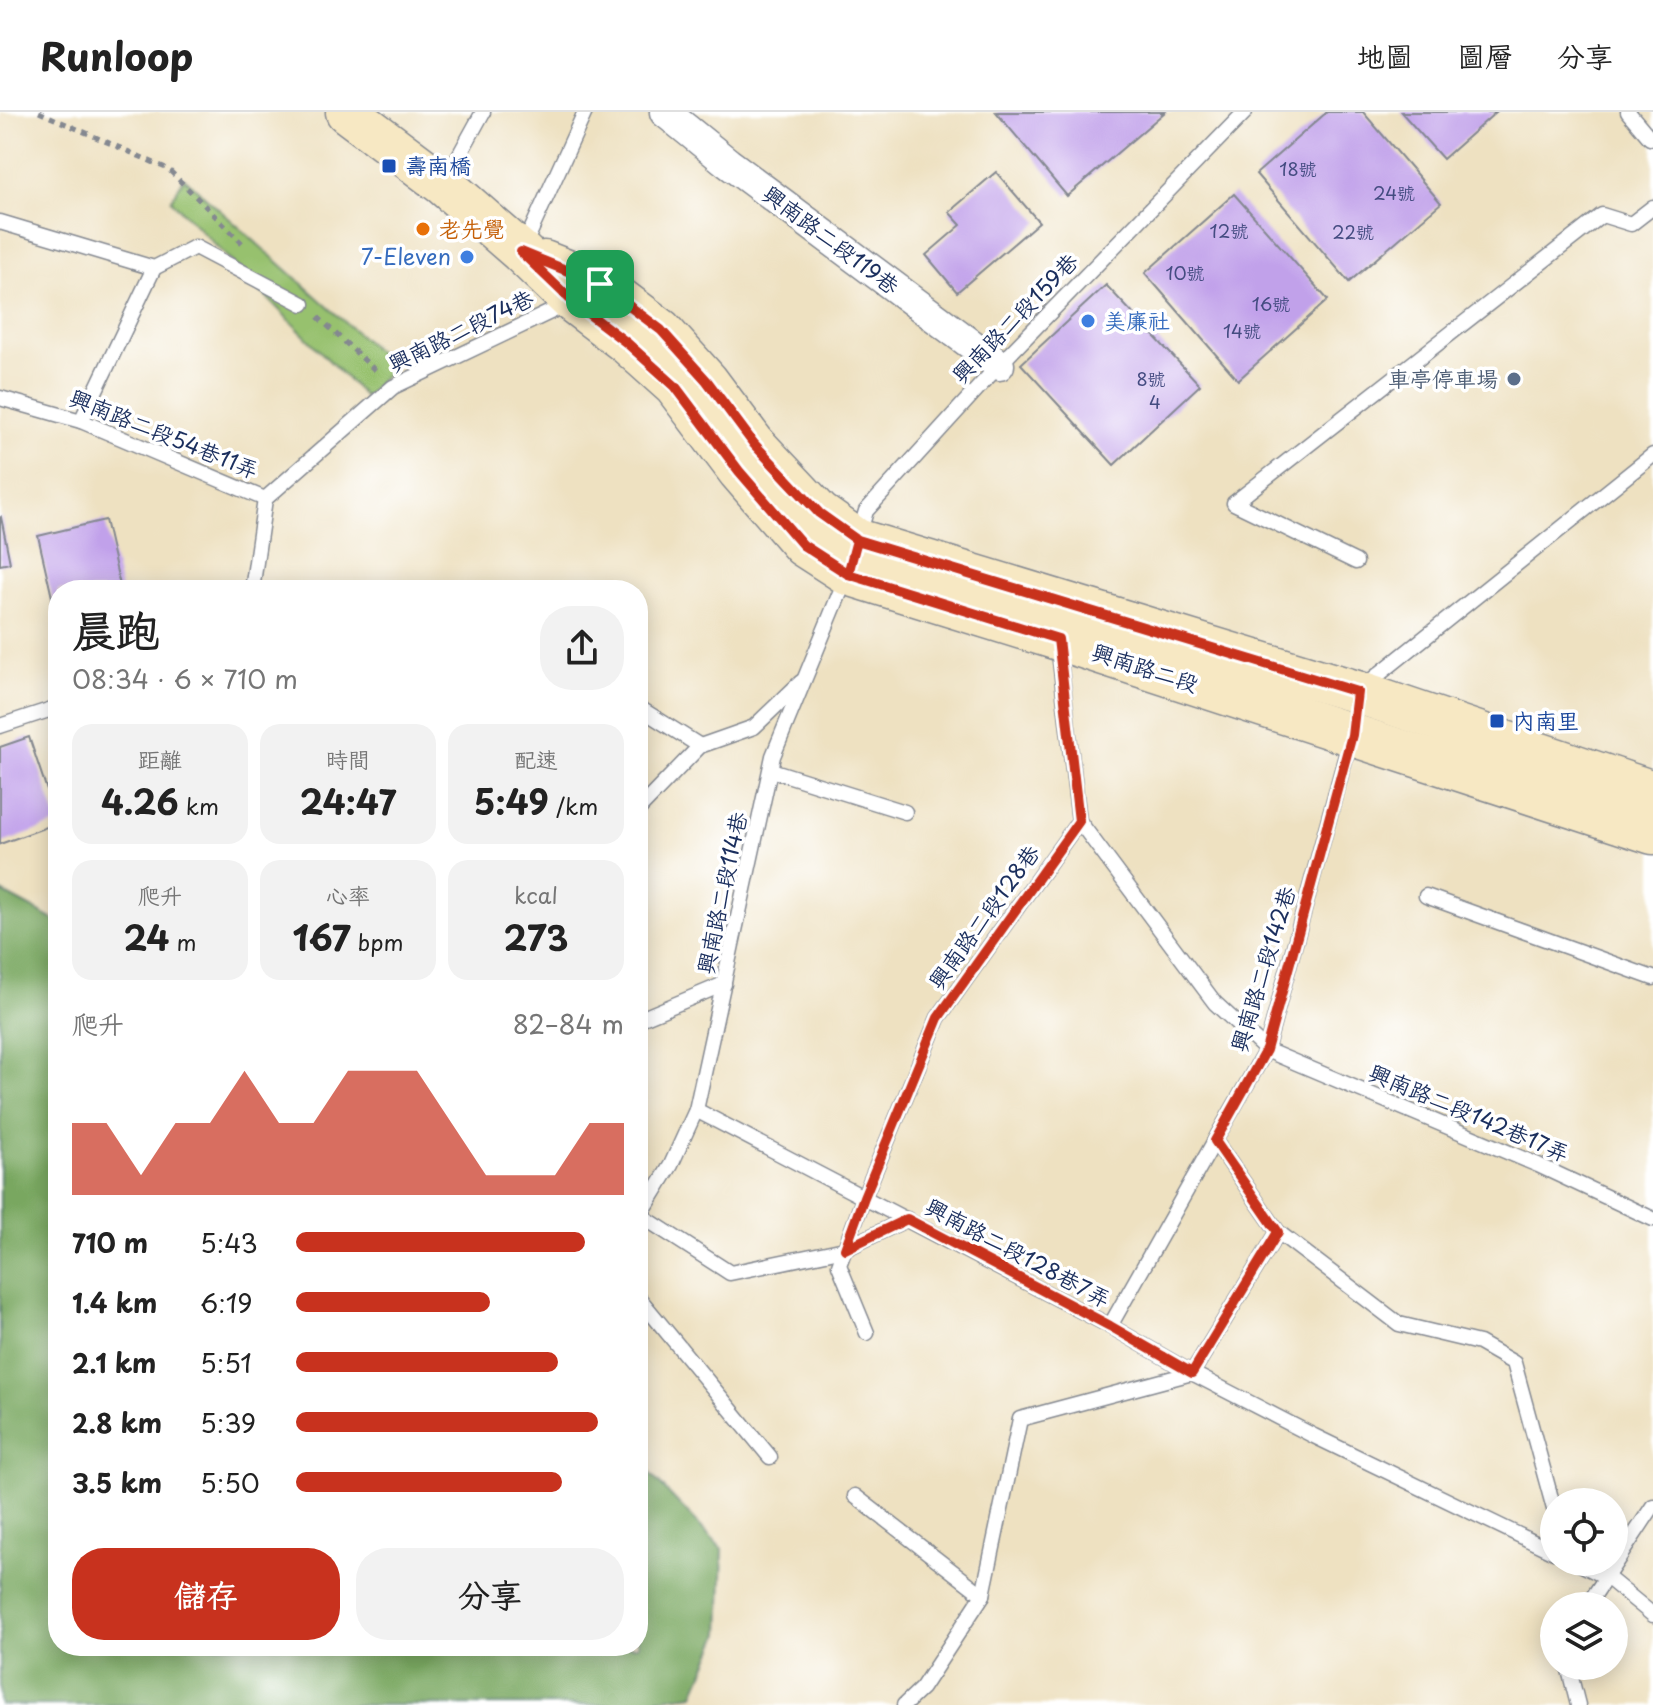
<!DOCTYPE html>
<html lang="zh-TW">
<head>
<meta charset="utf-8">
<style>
  body { margin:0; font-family:"Playpen Sans","LXGW WenKai TC",sans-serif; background:#f2f2f2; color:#222; height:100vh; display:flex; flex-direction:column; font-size:30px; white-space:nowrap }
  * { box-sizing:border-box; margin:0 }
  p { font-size:26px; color:#767676 }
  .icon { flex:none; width:44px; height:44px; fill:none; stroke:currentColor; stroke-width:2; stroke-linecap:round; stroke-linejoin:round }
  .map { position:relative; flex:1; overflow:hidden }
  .details { position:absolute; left:48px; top:468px; width:600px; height:1076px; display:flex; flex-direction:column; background:#fff; border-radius:32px; box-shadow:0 4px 20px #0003 }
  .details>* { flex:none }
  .fabs { position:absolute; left:1540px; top:1376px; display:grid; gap:16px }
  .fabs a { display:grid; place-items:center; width:88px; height:88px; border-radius:50%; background:#fff; box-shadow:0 4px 20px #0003; font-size:40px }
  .pin { position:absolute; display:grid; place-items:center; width:68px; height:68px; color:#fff; margin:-34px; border-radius:16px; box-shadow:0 4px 12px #0006 }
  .round { display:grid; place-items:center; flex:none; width:84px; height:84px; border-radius:32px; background:#f2f2f2 }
  .summary { display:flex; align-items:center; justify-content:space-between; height:136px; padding:0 24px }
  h1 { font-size:44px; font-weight:700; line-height:60px }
  .stats { display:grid; grid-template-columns:repeat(3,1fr); gap:12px; height:136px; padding:8px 24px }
  .stats div { display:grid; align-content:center; border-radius:20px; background:#f2f2f2; text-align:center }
  .stats b { font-size:34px; font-weight:700 }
  .stats small { font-size:22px; font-weight:400 }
  .stats p { font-size:22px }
  .chart { height:224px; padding:16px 24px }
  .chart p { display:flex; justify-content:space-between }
  .chart svg { width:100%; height:144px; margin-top:8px; fill:#c8321e; opacity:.7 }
  .primary-button { display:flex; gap:16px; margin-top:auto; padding:16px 24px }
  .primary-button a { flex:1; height:92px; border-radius:32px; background:#c8321e; color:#fff; font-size:32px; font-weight:700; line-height:92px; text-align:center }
  .primary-button a+a { background:#f2f2f2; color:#222 }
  ul { padding:0 24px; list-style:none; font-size:26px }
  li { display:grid; grid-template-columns:128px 96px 1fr; align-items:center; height:60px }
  li i { height:20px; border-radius:10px; background:#c8321e }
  header { display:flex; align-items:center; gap:48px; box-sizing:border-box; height:112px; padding:0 40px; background:#fff; border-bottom:2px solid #e0e0e0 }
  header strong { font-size:38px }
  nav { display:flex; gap:44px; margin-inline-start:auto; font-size:28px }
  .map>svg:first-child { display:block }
  .green { fill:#97c16e; stroke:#597866; stroke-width:2 }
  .forest { fill:#79a761; stroke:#4a6b60; stroke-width:2 }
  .building { fill:#c1a1ea }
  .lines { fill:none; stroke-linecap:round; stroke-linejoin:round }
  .lane-casing { stroke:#848890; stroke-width:17 }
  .street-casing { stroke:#848890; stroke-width:33 }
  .secondary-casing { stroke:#848890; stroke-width:45 }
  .path { stroke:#848890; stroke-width:5; stroke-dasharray:6 6; stroke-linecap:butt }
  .lane { stroke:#fff; stroke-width:14 }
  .street { stroke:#fff; stroke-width:30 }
  .secondary { stroke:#f7e8c3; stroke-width:42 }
  .route-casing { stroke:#fff; stroke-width:16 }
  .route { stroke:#c8321e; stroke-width:10 }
  .transit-dot { fill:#1a4fb4; stroke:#fff; stroke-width:3 }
  .food-dot { fill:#e8710a; stroke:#fff; stroke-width:3 }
  .shop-dot { fill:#3f7fe0; stroke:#fff; stroke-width:3 }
  .service-dot { fill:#5c6f8a; stroke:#fff; stroke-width:3 }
  .labels { text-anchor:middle; stroke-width:7; stroke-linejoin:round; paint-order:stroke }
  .number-label { font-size:18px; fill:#444c81 }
  .transit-label { font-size:22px; fill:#164399; stroke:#fff; text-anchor:start }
  .food-label { font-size:22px; fill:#c56008; stroke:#fff; text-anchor:start }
  .street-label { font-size:22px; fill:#1b2f5e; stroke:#fff }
  .shop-label { font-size:22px; fill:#366cbe; stroke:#fff; text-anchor:end }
  .service-label { font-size:22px; fill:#4e5e75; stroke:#fff; text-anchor:end }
</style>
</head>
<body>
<header>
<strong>Runloop</strong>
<nav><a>地圖</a><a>圖層</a><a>分享</a></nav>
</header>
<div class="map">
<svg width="1653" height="1593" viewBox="0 0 1653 1593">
  <rect width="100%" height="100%" fill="#fff"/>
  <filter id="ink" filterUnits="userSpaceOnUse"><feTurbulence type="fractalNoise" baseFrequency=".0125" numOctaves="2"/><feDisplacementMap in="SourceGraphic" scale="16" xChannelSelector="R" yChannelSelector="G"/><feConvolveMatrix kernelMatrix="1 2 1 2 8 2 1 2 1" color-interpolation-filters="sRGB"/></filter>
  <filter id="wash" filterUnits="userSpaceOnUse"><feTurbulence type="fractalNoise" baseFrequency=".006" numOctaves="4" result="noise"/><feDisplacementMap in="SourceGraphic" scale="32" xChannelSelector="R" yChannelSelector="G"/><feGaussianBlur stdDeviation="1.8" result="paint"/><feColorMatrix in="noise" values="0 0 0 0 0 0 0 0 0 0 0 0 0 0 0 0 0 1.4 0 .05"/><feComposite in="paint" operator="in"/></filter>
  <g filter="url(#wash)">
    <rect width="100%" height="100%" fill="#eee1c1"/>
    <path class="green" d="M184,66l210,188 -29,31 -194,-197z"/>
    <path class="forest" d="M0,779l58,31v724h580v-185l85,89 -3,84 -26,60 -82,11h-612z"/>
    <g id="blocks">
      <g class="building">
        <path d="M996,0h169l-98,84z"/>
        <path d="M1327,0h36l78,91 -92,79 -93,-108z"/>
        <path d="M1401,0h95l-53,47z"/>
        <path d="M996,60l43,50 -82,70 -31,-37 35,-30 -12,-13z"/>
        <path d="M1234,82l94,106 -90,80 -93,-107z"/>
        <path d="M1106,173l94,100 -86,80 -93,-101z"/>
        <path d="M1,405l9,46 -10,2v-47z"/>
        <path d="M105,408l16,70h-63l-1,29 -19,-83z"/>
        <path d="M29,625l29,86 -58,21v-97z"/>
      </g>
    </g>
  </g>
  <g filter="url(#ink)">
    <use href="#blocks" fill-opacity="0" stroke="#848890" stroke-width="2"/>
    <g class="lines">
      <g class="lane-casing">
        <g id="lane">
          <path d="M1628,0l22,26 3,-2"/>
          <path d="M445,69l38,-69"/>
          <path d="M0,110l154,46 41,-21 108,57"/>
          <path d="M524,134l61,-134"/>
          <path d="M0,286l81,23 184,78"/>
          <path d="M81,309l73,-153"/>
          <path d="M265,387l128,-112 174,-83"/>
          <path d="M859,423l7,-24 133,-146 246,-253"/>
          <path d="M1356,450l-122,-59 368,-288 29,9 22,-17"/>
          <path d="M252,478l13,-91"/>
          <path d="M1363,575l290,-232"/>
          <path d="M638,595l62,39"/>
          <path d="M0,614l58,-19"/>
          <path d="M771,658l134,42"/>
          <path d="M638,698l62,-64 54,-19 47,-45"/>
          <path d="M1079,709l136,182 51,47 272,115 115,54"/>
          <path d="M1426,784l227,82"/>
          <path d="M638,908l86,-36"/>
          <path d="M696,998l414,216 82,47 122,63 240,116"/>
          <path d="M640,1103l90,58 115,-24 62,-30"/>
          <path d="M638,1107l33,-54 25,-55 77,-354 73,-178"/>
          <path d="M1278,1120l121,92 80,19 35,20 40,146"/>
          <path d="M638,1185l132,160"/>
          <path d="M1110,1214l156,-276 85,-313"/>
          <path d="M867,1221l-28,-68 25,-68 74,-179 141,-197 -21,-177"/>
          <path d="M1192,1261l86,-141 -63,-91"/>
          <path d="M855,1384l128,99"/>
          <path d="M1576,1450l32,16 45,37"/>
          <path d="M1587,1494l66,-100"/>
          <path d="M1568,1554l10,39"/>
          <path d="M904,1593l18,-17 61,-93 37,-176 172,-46"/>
        </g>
      </g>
      <g class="street-casing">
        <path id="street" d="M665,0l63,51 271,202"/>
      </g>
      <g class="secondary-casing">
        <g id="secondary">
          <path d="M347,0l96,72 78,68 51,49 55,42 48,43 64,85 64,74 45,29 210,65 595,194"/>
          <path d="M544,150l56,22 61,46 46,51 47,63 65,69 38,27 500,152 296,100"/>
        </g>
      </g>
      <g class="path">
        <path d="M39,0l129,57 74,74"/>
        <path d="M318,205l60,56"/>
      </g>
      <use href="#lane" class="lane"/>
      <use href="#street" class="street"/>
      <use href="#secondary" class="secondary"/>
    </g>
  </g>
  <g class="lines" filter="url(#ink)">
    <g class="route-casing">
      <path id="route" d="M600,172l61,46 46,51 47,63 65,69 38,27 -9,34 210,65 21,182 -141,197 -74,179 -19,52 62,-30 203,107 82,47 86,-141 -63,-91 51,-91 86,-315 5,-43 -500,-152 -9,34 -45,-29 -64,-74 -64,-85 -48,-43 -55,-42 -51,-49 79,32"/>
    </g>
    <use href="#route" class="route"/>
  </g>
  <g class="transit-dot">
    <rect x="381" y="46" width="16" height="16" rx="4"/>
    <rect x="1489" y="601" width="16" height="16" rx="4"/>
  </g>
  <circle class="food-dot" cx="423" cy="117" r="8"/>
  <g class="shop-dot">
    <circle cx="467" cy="145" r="8"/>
    <circle cx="1088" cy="209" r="8"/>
  </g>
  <circle class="service-dot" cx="1514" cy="267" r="8"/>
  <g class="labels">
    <g class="number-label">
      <text x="1298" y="64">18號</text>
      <text x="1394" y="88">24號</text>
      <text x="1229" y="126">12號</text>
      <text x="1353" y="127">22號</text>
      <text x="1185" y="168">10號</text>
      <text x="1271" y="199">16號</text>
      <text x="1242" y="226">14號</text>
      <text x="1151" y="274">8號</text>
      <text x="1155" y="297">4</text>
    </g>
    <g class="transit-label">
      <text x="405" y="62">壽南橋</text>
      <text x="1513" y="617">內南里</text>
    </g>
    <g class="food-label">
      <text x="439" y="125">老先覺</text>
    </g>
    <g class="street-label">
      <text transform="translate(831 128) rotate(37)" y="8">興南路二段119巷</text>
      <text transform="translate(1015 206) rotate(-46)" y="8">興南路二段159巷</text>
      <text transform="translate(461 219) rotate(-26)" y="8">興南路二段74巷</text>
      <text transform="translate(164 322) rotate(22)" y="8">興南路二段54巷11弄</text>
      <text transform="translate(1145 556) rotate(18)" y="8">興南路二段</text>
      <text transform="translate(722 781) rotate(-78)" y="8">興南路二段114巷</text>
      <text transform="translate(984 805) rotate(-54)" y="8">興南路二段128巷</text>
      <text transform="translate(1263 857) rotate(-73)" y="8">興南路二段142巷</text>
      <text transform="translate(1469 1001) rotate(23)" y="8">興南路二段142巷17弄</text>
      <text transform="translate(1018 1141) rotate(28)" y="8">興南路二段128巷7弄</text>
    </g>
    <g class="shop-label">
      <text x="451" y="153">7-Eleven</text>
      <text x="1104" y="217" text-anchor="start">美廉社</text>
    </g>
    <g class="service-label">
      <text x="1498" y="275">車亭停車場</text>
    </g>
  </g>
</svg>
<div class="fabs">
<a><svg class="icon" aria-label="locate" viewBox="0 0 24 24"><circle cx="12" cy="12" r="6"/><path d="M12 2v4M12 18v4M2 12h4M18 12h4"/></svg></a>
<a><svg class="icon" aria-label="layers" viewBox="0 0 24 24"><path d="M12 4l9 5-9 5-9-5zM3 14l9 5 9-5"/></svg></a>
</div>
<div class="pin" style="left:600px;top:172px;background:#1e9e55"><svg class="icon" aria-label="arrive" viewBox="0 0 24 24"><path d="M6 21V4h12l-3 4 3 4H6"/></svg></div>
<section class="details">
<div class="summary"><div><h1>晨跑</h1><p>08:34 · 6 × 710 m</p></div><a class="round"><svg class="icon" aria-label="share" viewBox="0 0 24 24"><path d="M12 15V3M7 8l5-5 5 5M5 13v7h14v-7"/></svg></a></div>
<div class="stats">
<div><p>距離</p><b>4.26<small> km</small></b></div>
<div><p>時間</p><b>24:47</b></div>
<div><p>配速</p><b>5:49<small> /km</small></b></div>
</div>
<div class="stats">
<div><p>爬升</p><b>24<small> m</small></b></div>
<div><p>心率</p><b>167<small> bpm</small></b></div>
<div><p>kcal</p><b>273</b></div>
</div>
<div class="chart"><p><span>爬升</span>82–84 m</p>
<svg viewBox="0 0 160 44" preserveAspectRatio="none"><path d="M0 44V22L10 22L20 38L30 22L40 22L50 6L60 22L70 22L80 6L90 6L100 6L110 22L120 38L130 38L140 38L150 22L160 22V44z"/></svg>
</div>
<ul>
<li><b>710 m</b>5:43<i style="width:88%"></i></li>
<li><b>1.4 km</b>6:19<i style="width:59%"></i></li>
<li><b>2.1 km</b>5:51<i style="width:80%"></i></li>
<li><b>2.8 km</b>5:39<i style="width:92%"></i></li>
<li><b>3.5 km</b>5:50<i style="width:81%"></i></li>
</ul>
<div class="primary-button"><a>儲存</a><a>分享</a></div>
</section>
</div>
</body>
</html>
